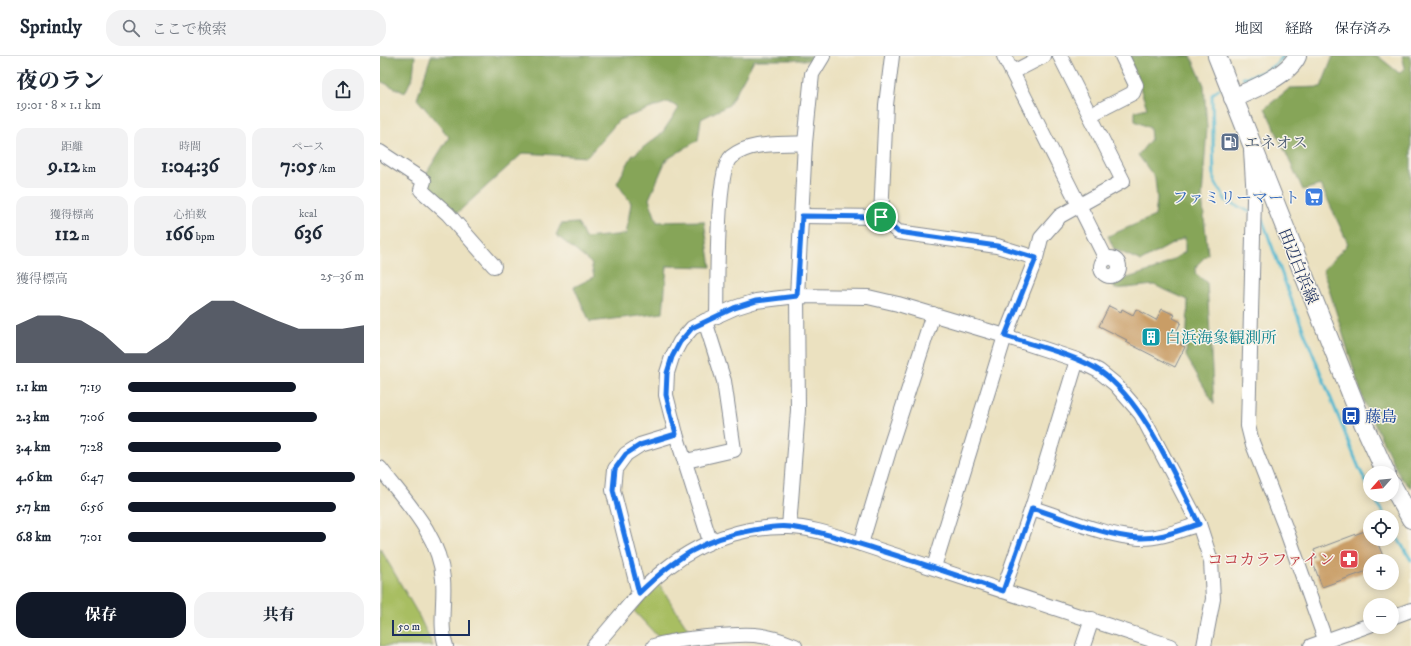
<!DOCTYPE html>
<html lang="ja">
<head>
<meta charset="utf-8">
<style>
  body { margin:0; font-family:"IM FELL DW Pica","Noto Serif JP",serif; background:#f2f2f3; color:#1f2937; height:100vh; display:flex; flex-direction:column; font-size:15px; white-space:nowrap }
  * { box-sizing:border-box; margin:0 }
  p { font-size:13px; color:#747a83 }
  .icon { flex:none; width:22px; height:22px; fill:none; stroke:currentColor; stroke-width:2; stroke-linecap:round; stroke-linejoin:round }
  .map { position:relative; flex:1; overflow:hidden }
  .side { display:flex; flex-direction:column; background:#fff; width:380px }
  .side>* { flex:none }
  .needle { width:26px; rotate:243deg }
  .tools { position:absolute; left:983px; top:410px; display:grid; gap:8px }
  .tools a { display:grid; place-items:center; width:36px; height:36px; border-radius:50%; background:#fff; box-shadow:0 2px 10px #0003; font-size:20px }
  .scale { position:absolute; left:12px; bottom:10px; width:78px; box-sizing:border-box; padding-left:4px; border:2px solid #1b2f5e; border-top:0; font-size:11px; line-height:14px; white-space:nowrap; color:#1b2f5e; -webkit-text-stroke:3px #f7f3e8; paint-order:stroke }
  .pin { position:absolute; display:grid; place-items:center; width:34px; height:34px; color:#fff; margin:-17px; border:2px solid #fff; border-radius:50%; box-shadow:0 1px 4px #0007 }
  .round { display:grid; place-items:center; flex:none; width:42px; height:42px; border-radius:16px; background:#f2f2f3 }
  .headline { display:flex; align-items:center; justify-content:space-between; height:68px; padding:0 16px }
  h1 { font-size:22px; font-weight:800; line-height:30px }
  .stats { display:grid; grid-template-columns:repeat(3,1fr); gap:6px; height:68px; padding:4px 16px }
  .stats div { display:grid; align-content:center; border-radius:10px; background:#f2f2f3; text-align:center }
  .stats b { font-size:20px; font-weight:800 }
  .stats small { font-size:11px; font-weight:400 }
  .stats p { font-size:11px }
  .chart { height:112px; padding:8px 16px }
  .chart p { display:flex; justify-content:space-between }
  .chart svg { width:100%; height:72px; margin-top:4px; fill:#111827; opacity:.7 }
  .primary-button { display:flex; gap:8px; margin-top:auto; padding:8px 16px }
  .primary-button a { flex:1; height:46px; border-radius:16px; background:#111827; color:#fff; font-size:16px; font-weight:800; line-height:46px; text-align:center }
  .primary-button a+a { background:#f2f2f3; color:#1f2937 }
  ul { padding:0 16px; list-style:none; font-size:13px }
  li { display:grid; grid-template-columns:64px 48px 1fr; align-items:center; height:30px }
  li i { height:10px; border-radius:5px; background:#111827 }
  header { display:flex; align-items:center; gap:24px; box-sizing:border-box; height:56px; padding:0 20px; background:#fff; border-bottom:1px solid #e0e1e3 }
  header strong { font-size:19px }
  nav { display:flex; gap:22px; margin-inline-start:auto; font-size:14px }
  .search { width:280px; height:36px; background:#f2f2f3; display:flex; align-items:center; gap:10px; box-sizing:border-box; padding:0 14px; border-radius:16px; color:#747a83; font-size:15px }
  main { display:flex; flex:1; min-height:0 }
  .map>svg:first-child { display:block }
  .green { fill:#a8be62; stroke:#627660 }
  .forest { fill:#86a558; stroke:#506a5b }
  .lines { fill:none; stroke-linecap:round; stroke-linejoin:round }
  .stream { stroke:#52b8d0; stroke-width:3 }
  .building { fill:#c99d66 }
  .minor-casing { stroke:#83888f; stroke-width:16 }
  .major-casing { stroke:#83888f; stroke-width:20 }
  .minor { stroke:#fff; stroke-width:14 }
  .major { stroke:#fff; stroke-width:18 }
  .route-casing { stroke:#fff; stroke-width:8 }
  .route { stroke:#1a73e8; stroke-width:5 }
  .labels { text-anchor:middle; stroke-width:3; stroke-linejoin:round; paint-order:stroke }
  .service-label { font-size:16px; fill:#4e5e75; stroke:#f7f3e8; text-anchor:start }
  .shop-label { font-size:16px; fill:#366cbe; stroke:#f7f3e8; text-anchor:end }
  .street-label { font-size:16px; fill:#1b2f5e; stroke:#f7f3e8 }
  .culture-label { font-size:16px; fill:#0d838f; stroke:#f7f3e8; text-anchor:start }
  .transit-label { font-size:16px; fill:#164399; stroke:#f7f3e8; text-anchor:start }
  .health-label { font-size:16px; fill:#be3a42; stroke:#f7f3e8; text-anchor:end }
</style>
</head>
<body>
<header>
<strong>Sprintly</strong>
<div class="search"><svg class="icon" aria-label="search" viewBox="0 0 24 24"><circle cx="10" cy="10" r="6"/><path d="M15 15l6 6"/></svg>ここで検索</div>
<nav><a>地図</a><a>経路</a><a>保存済み</a></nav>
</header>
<main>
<section class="side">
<div class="headline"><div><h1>夜のラン</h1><p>19:01 · 8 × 1.1 km</p></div><a class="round"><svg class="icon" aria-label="share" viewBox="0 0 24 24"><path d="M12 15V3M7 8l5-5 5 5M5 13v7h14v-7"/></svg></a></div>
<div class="stats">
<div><p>距離</p><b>9.12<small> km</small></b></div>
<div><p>時間</p><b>1:04:36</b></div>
<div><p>ペース</p><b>7:05<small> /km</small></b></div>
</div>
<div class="stats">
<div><p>獲得標高</p><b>112<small> m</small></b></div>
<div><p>心拍数</p><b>166<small> bpm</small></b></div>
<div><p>kcal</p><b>636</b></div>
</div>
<div class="chart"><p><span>獲得標高</span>25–36 m</p>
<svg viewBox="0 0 160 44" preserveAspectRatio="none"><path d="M0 44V21L10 15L20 15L30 18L40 26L50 38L60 38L70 29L80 15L90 6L100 6L110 12L120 18L130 23L140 23L150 23L160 21V44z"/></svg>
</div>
<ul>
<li><b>1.1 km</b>7:19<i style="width:71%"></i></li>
<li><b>2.3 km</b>7:06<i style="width:80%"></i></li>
<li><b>3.4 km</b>7:28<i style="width:65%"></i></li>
<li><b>4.6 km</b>6:47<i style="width:96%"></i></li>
<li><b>5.7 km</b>6:56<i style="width:88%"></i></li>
<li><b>6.8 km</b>7:01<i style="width:84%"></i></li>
</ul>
<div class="primary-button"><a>保存</a><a>共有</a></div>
</section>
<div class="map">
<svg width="1031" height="590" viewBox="0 0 1031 590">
  <rect width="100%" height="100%" fill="#f7f3e8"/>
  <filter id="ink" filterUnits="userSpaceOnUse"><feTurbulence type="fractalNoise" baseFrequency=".025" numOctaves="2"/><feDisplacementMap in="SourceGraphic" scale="8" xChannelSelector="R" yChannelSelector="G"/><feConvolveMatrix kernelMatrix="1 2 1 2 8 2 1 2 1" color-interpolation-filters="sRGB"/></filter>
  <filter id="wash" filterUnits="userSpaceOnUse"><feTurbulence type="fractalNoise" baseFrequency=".012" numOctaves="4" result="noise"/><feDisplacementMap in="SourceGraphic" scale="16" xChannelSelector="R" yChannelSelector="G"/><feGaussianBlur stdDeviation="0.9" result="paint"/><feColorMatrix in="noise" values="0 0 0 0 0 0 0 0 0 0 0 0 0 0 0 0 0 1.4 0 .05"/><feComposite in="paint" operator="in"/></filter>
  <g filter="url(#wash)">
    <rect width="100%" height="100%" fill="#ebe1c0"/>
    <g class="green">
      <path d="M0,492l38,66 15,32h-53z"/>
      <path d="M279,528l31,48 -29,8 -27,-29z"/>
    </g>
    <g class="forest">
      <path d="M0,0h35l-2,20 -8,17 -25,-12z"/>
      <path d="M51,0h381l-2,4h-56l-25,45 -28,14 -3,21 -32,20 -17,39 8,23 47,-1 7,46 -44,-1 -4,47 -73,9 -16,-35 20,-10 -3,-14 -35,-28 5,-11 17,-1 7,15 41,-4 5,-31 -14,-20 15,-27 30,-23 17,-25 -11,-6 -49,18 -32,37 -64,-4 -69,63 -30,-27 4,-9 -1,-8 22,-35 -32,-38z"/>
      <path d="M749,0h62l13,29 3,43 -5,69 6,57 -11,11 -2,8 12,10 7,121 -28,-48 2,-56 -34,-15 -39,4 -3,-6 47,-15 26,-16v-15l-44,24 -27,-12 -6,-13 47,-20 2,-17 -2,-21 -17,-23 13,-16 -1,-11 -15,-7v-10l12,-3z"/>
      <path d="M953,0h45l21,17 6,-5 -3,-12h9v432l-11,-11 -36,-75 -41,-132 25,-26 -27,-59 -18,5 -38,-82 25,-20 31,-1z"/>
    </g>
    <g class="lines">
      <g class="stream">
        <path d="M863,22c16,-4 30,-8 40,-22"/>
        <path d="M839,33l-7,5 2,86 12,21 24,11"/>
        <path d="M878,159l3,1 33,91 65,161 11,22"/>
        <path d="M993,439l12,22"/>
        <path d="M1012,473l19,31"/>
      </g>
    </g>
    <g id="blocks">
      <g class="building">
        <path d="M729,250l12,6 1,-3 11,6 3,-6 20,11 6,-11 13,6 -2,3 8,4 -9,18 13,7 -10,20 -49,-25 1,-2 -28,-14z"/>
        <path d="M990,473v10h6l9,22h-15v9l-48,17 -10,-27 5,-2 -3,-8z"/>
      </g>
    </g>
  </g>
  <g filter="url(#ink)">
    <use href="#blocks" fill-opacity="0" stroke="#83888f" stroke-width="1"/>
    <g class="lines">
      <g class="minor-casing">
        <g id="minor">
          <path d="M624,0l102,203"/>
          <path d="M633,16l31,-16"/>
          <path d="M710,59l43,-22 3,-8 -14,-29"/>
          <path d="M871,94l3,49 -6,227 4,16 35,90 39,110"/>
          <path d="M0,96l44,29 -3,9 27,24 46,52"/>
          <path d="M422,160l79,1 17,15 99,14 39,12"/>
          <path d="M501,161l5,-112 6,-49"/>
          <circle cx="730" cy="211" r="9"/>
          <path d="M337,260c1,-25 -2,-145 14,-159 20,-16 50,-12 74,-14"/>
          <path d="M306,405l48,-11 -10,-69 -19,-60"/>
          <path d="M0,412c25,33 60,67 63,111 2,21 -4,47 3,67"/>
          <path d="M652,452c33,10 72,28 107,30 21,1 41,-8 60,-14"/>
          <path d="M409,471l9,-117 -1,-114 8,-153 7,-69 11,-18"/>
          <path d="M330,485l-34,-107 -10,-39 1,-22 5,-16 8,-15 12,-14 13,-7 29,-13 22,-7 41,-5 71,1 30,7 107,32 72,24 22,11 16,13 26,30 58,110 12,37 2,38 -9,47"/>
          <path d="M481,488l30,-100 42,-130"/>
          <path d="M554,511l71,-231 31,-78 5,-20 19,-22 63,-35 -63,-125"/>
          <path d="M623,535l29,-83 45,-148"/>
          <path d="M259,537l-26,-103 2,-21 11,-15 14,-9 36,-11"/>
          <path d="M1012,561l19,-7"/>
          <path d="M214,590c16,-17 30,-36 46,-53 39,-42 89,-67 148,-66 24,0 50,10 73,17l309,102"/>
          <path d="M274,590c18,-6 34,-7 53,-9 35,-3 54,-6 88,9"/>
          <path d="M703,590l9,-27"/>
          <path d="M931,590l59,-21"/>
        </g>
      </g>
      <g class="major-casing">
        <g id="major">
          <path d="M837,0l142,358 27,59"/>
          <path d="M853,42c19,-8 56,-23 64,-42"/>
          <path d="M1012,429l19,34"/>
        </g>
      </g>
      <use href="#minor" class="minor"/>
      <use href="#major" class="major"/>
    </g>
  </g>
  <g class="lines" filter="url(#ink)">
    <g class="route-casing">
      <path id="route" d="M422,160l79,1 17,15 99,14 39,12 -31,78c28,9 71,19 95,35 45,32 74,104 99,153 -19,6 -39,15 -60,14 -35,-2 -74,-20 -107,-30l-29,83c-41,-14 -83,-28 -124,-41 -29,-9 -59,-19 -89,-23 -11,-2 -25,1 -36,3 -50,8 -79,28 -115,63l-26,-103 2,-21 11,-15 14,-9 36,-11 -10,-39 1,-22 5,-16 8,-15 12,-14 42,-20 22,-7 41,-5z"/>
    </g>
    <use href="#route" class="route"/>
  </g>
  <defs>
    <g id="fuel-square" transform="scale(1)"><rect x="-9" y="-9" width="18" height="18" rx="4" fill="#5c6f8a" stroke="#f7f3e8"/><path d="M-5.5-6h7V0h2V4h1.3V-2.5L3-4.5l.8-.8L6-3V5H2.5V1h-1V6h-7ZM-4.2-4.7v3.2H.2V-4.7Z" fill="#fff"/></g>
    <g id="supermarket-square" transform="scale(1)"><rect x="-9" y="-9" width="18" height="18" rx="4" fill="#3f7fe0" stroke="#f7f3e8"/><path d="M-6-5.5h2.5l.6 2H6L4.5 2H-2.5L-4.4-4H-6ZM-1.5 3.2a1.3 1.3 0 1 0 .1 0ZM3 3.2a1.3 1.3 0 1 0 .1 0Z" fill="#fff"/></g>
    <g id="building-square" transform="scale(1)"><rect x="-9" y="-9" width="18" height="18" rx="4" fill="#0f9aa8" stroke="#f7f3e8"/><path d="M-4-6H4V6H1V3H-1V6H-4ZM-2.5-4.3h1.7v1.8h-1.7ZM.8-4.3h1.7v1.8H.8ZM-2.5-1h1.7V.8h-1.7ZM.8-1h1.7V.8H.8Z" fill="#fff"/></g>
    <g id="bus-square" transform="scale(1)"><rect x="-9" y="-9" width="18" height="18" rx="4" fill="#1a4fb4" stroke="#f7f3e8"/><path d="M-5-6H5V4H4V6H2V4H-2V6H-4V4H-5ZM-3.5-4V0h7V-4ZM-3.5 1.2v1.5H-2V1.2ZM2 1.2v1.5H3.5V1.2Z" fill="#fff"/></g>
    <g id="pharmacy-square" transform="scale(1)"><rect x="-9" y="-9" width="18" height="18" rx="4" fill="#e0444e" stroke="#f7f3e8"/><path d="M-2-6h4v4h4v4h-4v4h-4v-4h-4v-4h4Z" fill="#fff"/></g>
  </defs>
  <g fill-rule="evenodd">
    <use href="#fuel-square" x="850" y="86"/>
    <use href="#supermarket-square" x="934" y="141"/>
    <use href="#building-square" x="771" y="281"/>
    <use href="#bus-square" x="971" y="360"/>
    <use href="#pharmacy-square" x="969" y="503"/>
  </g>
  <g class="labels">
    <g class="service-label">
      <text x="864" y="92">エネオス</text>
    </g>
    <g class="shop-label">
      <text x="920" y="147">ファミリーマート</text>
    </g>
    <g class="street-label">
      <text transform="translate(919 210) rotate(68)" y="6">田辺白浜線</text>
    </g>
    <g class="culture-label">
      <text x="785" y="287">白浜海象観測所</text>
    </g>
    <g class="transit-label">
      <text x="985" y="366">藤島</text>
    </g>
    <g class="health-label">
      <text x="955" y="509">ココカラファイン</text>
    </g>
  </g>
</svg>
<div class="tools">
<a><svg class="needle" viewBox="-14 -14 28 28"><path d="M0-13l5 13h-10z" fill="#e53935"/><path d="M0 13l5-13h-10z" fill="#747a83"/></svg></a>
<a><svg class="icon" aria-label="locate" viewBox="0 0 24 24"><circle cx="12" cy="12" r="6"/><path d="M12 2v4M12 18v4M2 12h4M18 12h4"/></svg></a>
<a>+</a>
<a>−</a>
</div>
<div class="scale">50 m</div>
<div class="pin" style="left:501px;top:161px;background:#1e9e55"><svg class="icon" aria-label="arrive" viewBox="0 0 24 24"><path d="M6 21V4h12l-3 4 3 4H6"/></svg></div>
</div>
</main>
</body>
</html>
